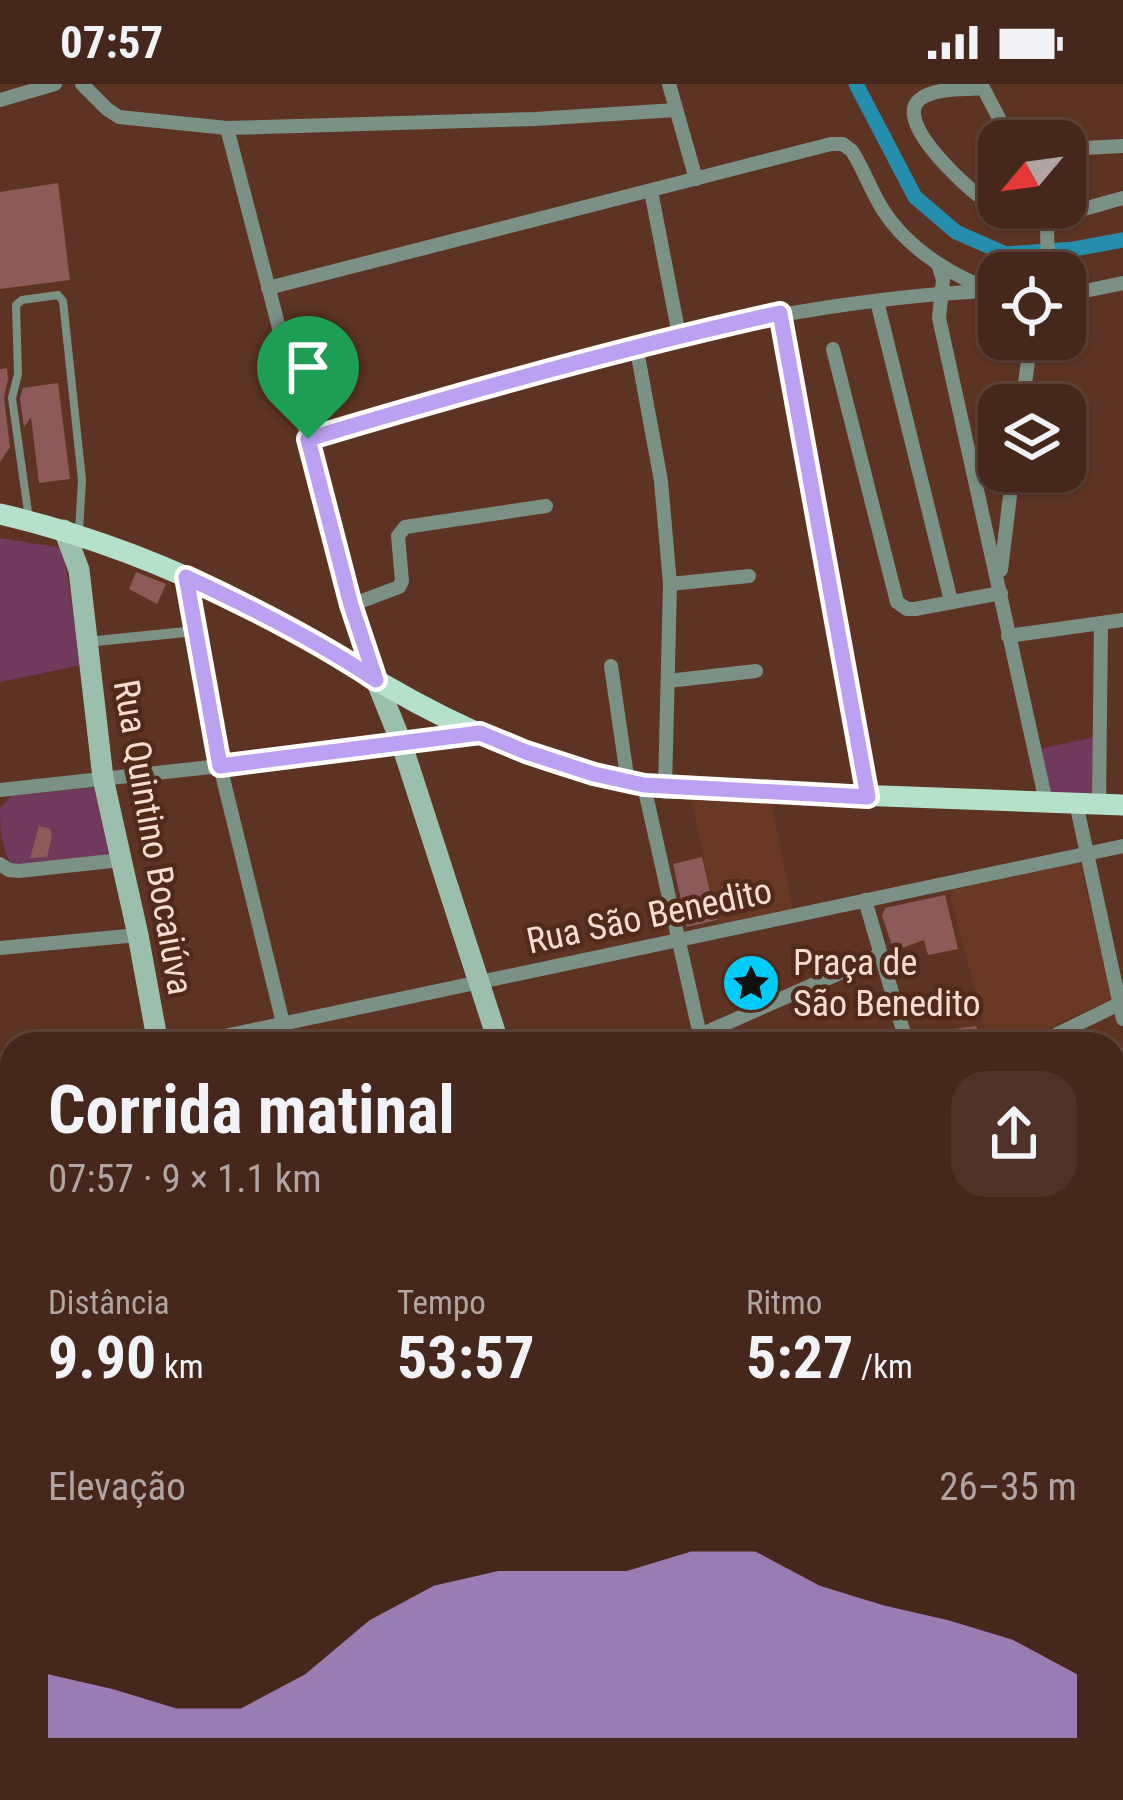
<!DOCTYPE html>
<html lang="pt">
<head>
<meta charset="utf-8">
<style>
  body { margin:0; font-family:"Roboto Condensed",sans-serif; background:#503328; color:#f1f3f6; height:100vh; display:flex; flex-direction:column; font-size:45px; white-space:nowrap }
  * { box-sizing:border-box; margin:0 }
  p { font-size:39px; color:#b0a5a3 }
  .icon { flex:none; width:66px; height:66px; fill:none; stroke:currentColor; stroke-width:2; stroke-linecap:round; stroke-linejoin:round }
  .map { position:relative; flex:1; overflow:hidden }
  .side { position:absolute; left:0px; top:948px; width:1125px; height:768px; display:flex; flex-direction:column; background:#46271b; border-radius:36px 36px 0 0; box-shadow:0 3px 9px #0004,0 0 0 3px #5e443a }
  .side>* { flex:none }
  .needle { width:78px; rotate:241deg }
  .tools { position:absolute; left:978px; top:36px; display:grid; gap:24px }
  .tools a { display:grid; place-items:center; width:108px; height:108px; border-radius:24px; background:#46271b; box-shadow:0 3px 9px #0004,0 0 0 3px #5e443a; font-size:60px }
  .pin { position:absolute; display:grid; place-items:center; width:102px; height:102px; color:#fff; margin:-123px -51px; border-radius:50% 50% 50% 0; rotate:-45deg; box-shadow:0 0 12px #0007 }
  .pin .icon { rotate:45deg }
  .round { display:grid; place-items:center; flex:none; width:126px; height:126px; border-radius:36px; background:#503328 }
  .head { display:flex; align-items:center; justify-content:space-between; height:204px; padding:0 48px }
  h1 { font-size:66px; font-weight:700; line-height:90px }
  .metrics { display:grid; grid-template-columns:repeat(3,1fr); gap:18px; height:204px; padding:12px 48px }
  .metrics div { display:grid; align-content:center }
  .metrics b { font-size:60px; font-weight:700 }
  .metrics small { font-size:33px; font-weight:400 }
  .metrics p { font-size:33px }
  .chart { height:336px; padding:24px 48px }
  .chart p { display:flex; justify-content:space-between }
  .chart svg { width:100%; height:216px; margin-top:12px; fill:#bca0f2; opacity:.7 }
  .status { display:flex; justify-content:space-between; align-items:center; height:84px; padding:0 60px; background:#46271b; direction:ltr }
  .status svg { height:33px; fill:currentColor }
  .map>svg:first-child { display:block }
  .built { fill:#6a3926 }
  .green { fill:#703a5d }
  .water { fill:#248eac; stroke:#63a5b7; stroke-width:3 }
  .lines { fill:none; stroke-linecap:round; stroke-linejoin:round }
  .canal { stroke:#248eac; stroke-width:15 }
  .building { fill:#8c5a58 }
  .service { stroke:#7c9186; stroke-width:8 }
  .pedestrian { stroke:#7c9186; stroke-width:10 }
  .minor { stroke:#7c9186; stroke-width:14 }
  .tertiary { stroke:#7c9186; stroke-width:16 }
  .secondary { stroke:#9cbeac; stroke-width:21 }
  .primary { stroke:#b5e1ca; stroke-width:21 }
  .route-casing { stroke:#fff; stroke-width:24 }
  .route { stroke:#bca0f2; stroke-width:15 }
  .labels { text-anchor:middle; stroke-width:9; stroke-linejoin:round; paint-order:stroke }
  .street-label { font-size:36px; fill:#f7dcd2; stroke:#522a1a }
  .poi-label { font-size:36px; fill:#f7dcd2; stroke:#522a1a; text-anchor:start }
</style>
</head>
<body>
<div class="status"><b>07:57</b><svg viewBox="0 0 49 12"><path d="M0 12V9h3v3zM5 12V6h3v6zM10 12V3h3v9zM15 12V0h3v12zM26 1h20v11H26zM47 4h2v5h-2z"/></svg></div>
<div class="map">
<svg width="1123" height="1716" viewBox="0 0 1123 1716">
  <rect width="100%" height="100%" fill="#5d3424"/>
  <g class="built">
    <path d="M691,714l80,3 22,108 -75,14z"/>
    <path d="M1079,776l33,139 -98,45h-25l-40,-153z"/>
  </g>
  <g class="green">
    <path d="M0,454l63,10 18,117 -81,17z"/>
    <path d="M1100,652l-3,67 -46,-2 -12,-52z"/>
    <path d="M99,703l15,64 -16,6 -86,8c-11,-16 -12,-38 -12,-57l11,-12z"/>
  </g>
  <path class="water" d="M1123,1590v126h-1123v-70l12,-1v59h1101v-111z"/>
  <g class="lines">
    <path class="canal" d="M856,0l59,113 41,35 50,22 68,-5 49,-9"/>
  </g>
  <g class="building">
    <path d="M58,99l12,97 -70,9v-97z"/>
    <path d="M7,284l1,11 -4,19 6,49 -10,15v-93z"/>
    <path d="M58,299l12,96 -31,4 -8,-66 -7,10 -4,-29 3,-10z"/>
    <path d="M136,488l30,12 -9,20 -28,-15z"/>
    <path d="M39,742l11,3 2,8 -5,20 -17,1z"/>
    <path d="M702,773l15,63 -30,7 -14,-63z"/>
    <path d="M945,811l13,54 -30,6 -4,-15 -30,11 -12,-35 3,-8z"/>
    <path d="M976,942l8,18h-66l-2,-10z"/>
  </g>
  <g class="lines">
    <g class="service">
      <path d="M29,435l-17,-121 6,-24 -2,-69 6,-5 36,-5 5,6 19,179 -3,51"/>
      <path d="M0,1347l12,-11"/>
    </g>
    <path class="pedestrian" d="M86,558l110,-11"/>
    <g class="minor">
      <path d="M82,0l25,25 12,8 108,11 308,-9 141,-9"/>
      <path d="M669,0l27,95"/>
      <path d="M981,0l30,57"/>
      <path d="M983,4c-18,2 -49,-1 -64,12 -24,22 43,83 60,96 13,9 27,15 43,19 32,6 70,-9 101,-17"/>
      <path d="M0,16l55,-16"/>
      <path d="M227,44l124,477 25,75"/>
      <path d="M1065,65l58,-3"/>
      <path d="M651,107l28,144"/>
      <path d="M1044,128l3,13 1,48"/>
      <path d="M938,180l5,16 -4,38 107,484"/>
      <path d="M268,204l563,-144h12l9,7c12,19 19,40 31,59 25,39 72,69 116,82"/>
      <path d="M1065,211l58,-12"/>
      <path d="M877,217l74,300"/>
      <path d="M780,229l88,484"/>
      <path d="M636,261l25,136 9,103 -5,204"/>
      <path d="M833,265l64,253 10,7h8l86,-16"/>
      <path d="M1022,321l9,-66"/>
      <path d="M308,355c222,-67 446,-137 679,-148"/>
      <path d="M1001,486l12,-99"/>
      <path d="M186,493l34,189 63,257 10,21"/>
      <path d="M670,500l79,-8"/>
      <path d="M351,521l48,-18 3,-6 -4,-45 7,-9 141,-21"/>
      <path d="M1008,552l115,-16"/>
      <path d="M611,582l17,117"/>
      <path d="M668,597l88,-10"/>
      <path d="M644,702l58,258"/>
      <path d="M0,706l220,-24 252,-32"/>
      <path d="M1076,719l47,216"/>
      <path d="M1099,720l2,-180"/>
      <path d="M0,780l9,6 10,1 102,-11"/>
      <path d="M865,816l42,144"/>
      <path d="M0,864l138,-13"/>
      <path d="M187,960l936,-198"/>
      <path d="M680,960l200,-89"/>
      <path d="M1037,960l86,-42"/>
      <path d="M0,985l12,-2"/>
      <path d="M0,1092h12"/>
      <path d="M0,1142l12,2"/>
      <path d="M1113,1147l10,-4"/>
      <path d="M0,1248l12,14"/>
      <path d="M1113,1392l10,-2"/>
      <path d="M1113,1532l10,-2"/>
    </g>
    <path class="tertiary" d="M0,1177l12,13"/>
    <g class="secondary">
      <path d="M64,446l15,40 24,208 35,157 20,109"/>
      <path d="M376,596l25,62 98,302"/>
      <path d="M1113,1292l10,-3"/>
    </g>
    <path class="primary" d="M0,430c86,20 169,52 248,92 47,24 90,52 135,78 82,48 187,94 282,104l458,17"/>
  </g>
  <g class="lines">
    <g class="route-casing">
      <path id="route" d="M780,229l88,484 -224,-12 -50,-11 -68,-22 -46,-19 -260,33 -34,-189c65,30 130,63 190,103l-25,-75 -43,-166c157,-47 313,-91 472,-126z"/>
    </g>
    <use href="#route" class="route"/>
  </g>
  <defs>
    <g id="sight-disc" transform="scale(3)"><circle r="9.5" fill="#00cbf9" stroke="#522a1a"/><path d="M0-6L1.8-2.2L6-1.7L2.9 1.2L3.7 5.4L0 3.3L-3.7 5.4L-2.9 1.2L-6-1.7L-1.8-2.2Z" fill="#111"/></g>
  </defs>
  <g fill-rule="evenodd">
    <use href="#sight-disc" x="751" y="899"/>
  </g>
  <g class="labels">
    <g class="street-label">
      <text transform="translate(154 753) rotate(80)" y="13">Rua Quintino Bocaiúva</text>
      <text transform="translate(649 831) rotate(-12)" y="13">Rua São Benedito</text>
    </g>
    <g class="poi-label">
      <text x="793" y="891">Praça de<tspan x="793" dy="41">São Benedito</tspan></text>
    </g>
  </g>
</svg>
<div class="tools">
<a><svg class="needle" viewBox="-14 -14 28 28"><path d="M0-13l5 13h-10z" fill="#e53935"/><path d="M0 13l5-13h-10z" fill="#b0a5a3"/></svg></a>
<a><svg class="icon" aria-label="locate" viewBox="0 0 24 24"><circle cx="12" cy="12" r="6"/><path d="M12 2v4M12 18v4M2 12h4M18 12h4"/></svg></a>
<a><svg class="icon" aria-label="layers" viewBox="0 0 24 24"><path d="M12 4l9 5-9 5-9-5zM3 14l9 5 9-5"/></svg></a>
</div>
<div class="pin" style="left:308px;top:355px;background:#1e9e55"><svg class="icon" aria-label="arrive" viewBox="0 0 24 24"><path d="M6 21V4h12l-3 4 3 4H6"/></svg></div>
<section class="side">
<div class="head"><div><h1>Corrida matinal</h1><p>07:57 · 9 × 1.1 km</p></div><a class="round"><svg class="icon" aria-label="share" viewBox="0 0 24 24"><path d="M12 15V3M7 8l5-5 5 5M5 13v7h14v-7"/></svg></a></div>
<div class="metrics">
<div><p>Distância</p><b>9.90<small> km</small></b></div>
<div><p>Tempo</p><b>53:57</b></div>
<div><p>Ritmo</p><b>5:27<small> /km</small></b></div>
</div>
<div class="chart"><p><span>Elevação</span>26–35 m</p>
<svg viewBox="0 0 160 44" preserveAspectRatio="none"><path d="M0 44V31L10 34L20 38L30 38L40 31L50 20L60 13L70 10L80 10L90 10L100 6L110 6L120 13L130 17L140 20L150 24L160 31V44z"/></svg>
</div>
</section>
</div>
</body>
</html>
